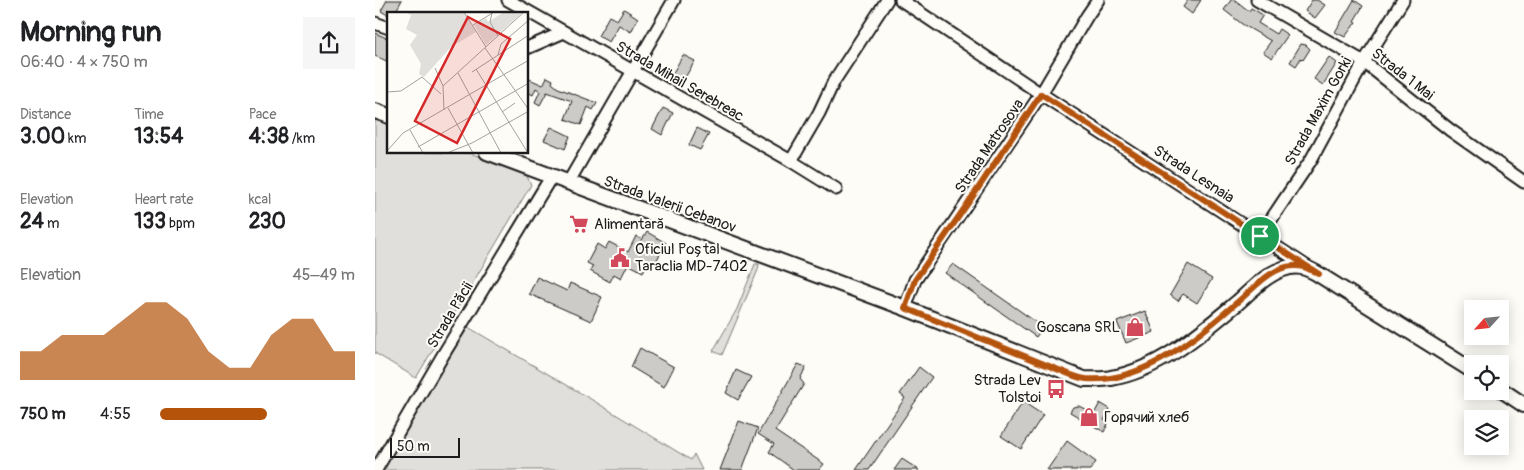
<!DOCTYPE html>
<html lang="en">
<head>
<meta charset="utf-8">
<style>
  body { margin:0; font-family:Pangolin,sans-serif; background:#f6f6f6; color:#202124; height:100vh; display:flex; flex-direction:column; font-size:19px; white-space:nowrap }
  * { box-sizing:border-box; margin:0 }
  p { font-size:16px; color:#757577 }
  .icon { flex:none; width:28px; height:28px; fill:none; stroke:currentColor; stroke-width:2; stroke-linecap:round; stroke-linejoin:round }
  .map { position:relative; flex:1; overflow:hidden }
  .drawer { display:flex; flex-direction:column; background:#fff; width:375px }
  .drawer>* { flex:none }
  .needle { width:32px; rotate:243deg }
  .tools { position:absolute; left:1089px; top:300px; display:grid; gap:10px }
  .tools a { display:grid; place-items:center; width:45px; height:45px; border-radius:0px; background:#fff; box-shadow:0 2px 12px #0003; font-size:25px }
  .scale { position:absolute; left:15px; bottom:12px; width:70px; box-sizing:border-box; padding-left:5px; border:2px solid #1c1c1c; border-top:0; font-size:14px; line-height:18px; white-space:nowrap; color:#1c1c1c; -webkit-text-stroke:4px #fdfcf7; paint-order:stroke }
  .pin { position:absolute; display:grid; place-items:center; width:42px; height:42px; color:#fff; margin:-21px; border:2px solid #fff; border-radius:50%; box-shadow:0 1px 5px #0007 }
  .round { display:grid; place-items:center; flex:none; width:52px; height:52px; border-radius:0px; background:#f6f6f6 }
  .head { display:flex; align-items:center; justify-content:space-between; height:85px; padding:0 20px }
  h1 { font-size:28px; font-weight:700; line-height:38px }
  .metrics { display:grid; grid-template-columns:repeat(3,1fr); gap:8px; height:85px; padding:5px 20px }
  .metrics div { display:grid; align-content:center }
  .metrics b { font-size:21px; font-weight:700 }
  .metrics small { font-size:14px; font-weight:400 }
  .metrics p { font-size:14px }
  .chart { height:140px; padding:10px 20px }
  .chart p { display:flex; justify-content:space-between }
  .chart svg { width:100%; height:90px; margin-top:5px; fill:#b45309; opacity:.7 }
  ul { padding:0 20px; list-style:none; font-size:16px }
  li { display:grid; grid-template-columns:80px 60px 1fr; align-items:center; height:38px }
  li i { height:12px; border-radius:6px; background:#b45309 }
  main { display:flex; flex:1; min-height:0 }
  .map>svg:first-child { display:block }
  .green { fill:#e0dfdb; stroke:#7e7e7c }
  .building { fill:#cccbc8; stroke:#1c1c1c }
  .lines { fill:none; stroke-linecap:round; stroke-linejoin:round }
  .minor-casing { stroke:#1c1c1c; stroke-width:15 }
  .tertiary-casing { stroke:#1c1c1c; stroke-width:18 }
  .minor { stroke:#fdfcf7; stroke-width:11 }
  .tertiary { stroke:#fdfcf7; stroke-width:14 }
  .route-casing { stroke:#fff; stroke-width:10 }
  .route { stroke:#b45309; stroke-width:6 }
  .labels { text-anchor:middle; stroke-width:4; stroke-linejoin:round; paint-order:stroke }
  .street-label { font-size:15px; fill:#1c1c1c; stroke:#fdfcf7 }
  .poi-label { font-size:15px; fill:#1c1c1c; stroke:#fdfcf7; text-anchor:start }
  .inset-road { fill:none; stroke:#a3a29f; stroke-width:1 }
  .view { fill:#d62828; fill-opacity:0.15; stroke:#d62828; stroke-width:2.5 }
  .inset-edge { fill:none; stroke:#1c1c1c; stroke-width:2.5 }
</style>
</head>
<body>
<main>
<section class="drawer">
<div class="head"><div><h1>Morning run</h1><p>06:40 · 4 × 750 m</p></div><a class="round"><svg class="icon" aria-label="share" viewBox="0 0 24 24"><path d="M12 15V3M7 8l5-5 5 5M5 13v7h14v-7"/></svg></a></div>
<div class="metrics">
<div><p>Distance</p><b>3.00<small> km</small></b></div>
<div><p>Time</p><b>13:54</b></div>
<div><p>Pace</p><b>4:38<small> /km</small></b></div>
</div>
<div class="metrics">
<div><p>Elevation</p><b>24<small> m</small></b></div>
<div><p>Heart rate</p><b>133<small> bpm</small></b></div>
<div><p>kcal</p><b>230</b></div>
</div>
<div class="chart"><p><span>Elevation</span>45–49 m</p>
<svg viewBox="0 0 160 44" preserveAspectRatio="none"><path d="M0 44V30L10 30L20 22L30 22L40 22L50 14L60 6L70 6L80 14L90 30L100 38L110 38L120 22L130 14L140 14L150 30L160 30V44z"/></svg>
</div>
<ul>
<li><b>750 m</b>4:55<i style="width:55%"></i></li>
</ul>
</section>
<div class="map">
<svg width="1149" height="470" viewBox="0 0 1149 470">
  <rect width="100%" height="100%" fill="#fdfcf7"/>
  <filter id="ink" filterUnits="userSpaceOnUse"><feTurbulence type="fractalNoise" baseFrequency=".02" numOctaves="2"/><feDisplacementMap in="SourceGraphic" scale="10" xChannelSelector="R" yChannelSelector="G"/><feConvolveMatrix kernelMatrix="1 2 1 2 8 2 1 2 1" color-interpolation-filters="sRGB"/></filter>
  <g filter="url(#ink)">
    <g class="green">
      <path d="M0,117l14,5v30l81,1 56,21 5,11 -115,193 -41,-25z"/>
      <path d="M380,264h4l-1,6 -36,85 -9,-4 24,-42z"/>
      <path d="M93,327l126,74 97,59 3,-6 8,16h-321z"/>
    </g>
    <g class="building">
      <path d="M12,0h15l-8,14h-8l-5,-3z"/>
      <path d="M813,0h13l-9,14 -9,-7z"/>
      <path d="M856,0h4l14,11 2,-3 12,7 -5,8 18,11 3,-5 9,6 -16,23 -9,-6 8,-11 -29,-17 -18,-14z"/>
      <path d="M937,0h5l8,5 -10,13 -10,-7z"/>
      <path d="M979,0l9,6 -9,15 2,1 -11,15 -10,-5z"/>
      <path d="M249,9l14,9 -7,14 -12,-7 -10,17 -11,-6 11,-20 8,4z"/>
      <path d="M0,33l14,6v23l-14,-6z"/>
      <path d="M926,44l5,1 4,4 -7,11 -2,-2 -5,8 -6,-4z"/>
      <path d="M308,55l12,6 -14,23 -11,-6z"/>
      <path d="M954,57l8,6 -14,22 -9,-6z"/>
      <path d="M172,77l6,3 -1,3 6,5 39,15 -4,7 -5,-3 -7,18 -16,-6 7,-18 -25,-9 -7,13 -5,-3 5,-11 -4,-3 -3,7 -6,-3v-14l16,7z"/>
      <path d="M288,108l10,5 -11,22 -10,-6z"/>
      <path d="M176,127l19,9 -5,13 -21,-9z"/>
      <path d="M322,128l12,6 -9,16 -11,-5z"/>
      <path d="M272,232l19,11 -13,24 -6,-3 -4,8 -15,-8 -7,14 -7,-4 -4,8 -20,-11 3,-5 -6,-3 10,-19 8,5 4,-7 19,10 8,-16 6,4z"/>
      <path d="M578,264l90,63 -7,10 -91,-64z"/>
      <path d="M813,264l24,15 -15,24 -14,-9 -5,7 -8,-6z"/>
      <path d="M162,277l30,14 3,-8 32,14 -11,24 -62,-27z"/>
      <path d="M770,311l9,21 -28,11 -9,-21z"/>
      <path d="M265,348l34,19 -10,20 -33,-20z"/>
      <path d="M423,364l8,3 -6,12 4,5 -29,47 49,33 -5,6h-25l-25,-18 5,-8 -16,-10z"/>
      <path d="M544,367l13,10 -63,93h-13l49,-72 -5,-4z"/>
      <path d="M361,370l15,7 -13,23 -12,-7z"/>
      <path d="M648,402l20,13 -22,34 -20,-13z"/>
      <path d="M725,403l10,6 -6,11 4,4 -4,8 -34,-20 3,-5 6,-1 15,8z"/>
      <path d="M364,421l19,7 -16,42h-22z"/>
      <path d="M692,441l29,21 -6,8h-43z"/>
      <path d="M527,459l17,11h-25z"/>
    </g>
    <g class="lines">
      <g class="minor-casing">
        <g id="minor">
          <path d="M133,0l283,161 45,28"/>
          <path d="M526,0l140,94 268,174"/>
          <path d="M882,0l107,62 86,68 74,52"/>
          <path d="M0,23l14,5"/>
          <path d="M152,48l37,-16"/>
          <path d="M416,161l28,-48 15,-32 53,-81"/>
          <path d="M193,183l106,-183"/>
          <path d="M885,236l51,-76 53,-98 39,-62"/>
          <path d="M530,308l10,-28 126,-186 46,-78 11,-16"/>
          <path d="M1,470l67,-115 108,-178"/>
        </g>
      </g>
      <g class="tertiary-casing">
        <g id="tertiary">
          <path d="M0,111l14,5"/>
          <path d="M112,152l418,156 179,71c9,0 18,1 27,-1 48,-8 90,-45 126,-75 14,-12 28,-28 46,-34 14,-5 23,-2 35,5l155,97"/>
          <path d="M1125,389l24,16"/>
        </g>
      </g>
      <use href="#minor" class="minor"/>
      <use href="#tertiary" class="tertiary"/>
    </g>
  </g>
  <g class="lines" filter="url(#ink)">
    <g class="route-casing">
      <path id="route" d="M666,94l278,180c-9,-4 -16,-9 -26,-8 -20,1 -36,19 -51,32 -41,36 -97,86 -156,81 -7,-1 -15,-4 -22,-7l-159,-64 10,-28 60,-87z"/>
    </g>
    <use href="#route" class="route"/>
  </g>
  <defs>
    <g id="supermarket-bare" transform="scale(1.5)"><path d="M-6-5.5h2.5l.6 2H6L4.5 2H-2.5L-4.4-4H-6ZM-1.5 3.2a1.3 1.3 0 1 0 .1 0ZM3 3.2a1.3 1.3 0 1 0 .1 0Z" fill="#d1495b" stroke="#fdfcf7" stroke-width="2.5" paint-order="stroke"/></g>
    <g id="civic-bare" transform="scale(1.5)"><path d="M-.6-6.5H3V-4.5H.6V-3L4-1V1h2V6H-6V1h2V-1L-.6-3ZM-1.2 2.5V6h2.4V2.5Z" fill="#d1495b" stroke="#fdfcf7" stroke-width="2.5" paint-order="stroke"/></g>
    <g id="shop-bare" transform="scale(1.5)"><path d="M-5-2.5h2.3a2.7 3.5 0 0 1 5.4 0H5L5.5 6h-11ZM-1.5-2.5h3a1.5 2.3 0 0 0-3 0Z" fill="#d1495b" stroke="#fdfcf7" stroke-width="2.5" paint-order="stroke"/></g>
    <g id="bus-bare" transform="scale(1.5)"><path d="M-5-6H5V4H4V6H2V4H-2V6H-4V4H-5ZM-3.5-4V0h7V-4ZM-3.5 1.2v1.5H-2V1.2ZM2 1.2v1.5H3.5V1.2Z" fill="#d1495b" stroke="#fdfcf7" stroke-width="2.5" paint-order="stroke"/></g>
  </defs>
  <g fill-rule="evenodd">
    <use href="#supermarket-bare" x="204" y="224"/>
    <use href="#civic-bare" x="245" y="258"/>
    <use href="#shop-bare" x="760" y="327"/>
    <use href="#bus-bare" x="681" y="389"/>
    <use href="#shop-bare" x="714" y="417"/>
  </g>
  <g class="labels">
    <g class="street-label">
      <text transform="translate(1028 74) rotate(38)" y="5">Strada 1 Mai</text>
      <text transform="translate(305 81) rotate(30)" y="5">Strada Mihail Serebreac</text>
      <text transform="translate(943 111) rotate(-61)" y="5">Strada Maxim Gorki</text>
      <text transform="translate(614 146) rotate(-56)" y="5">Strada Matrosova</text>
      <text transform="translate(819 174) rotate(33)" y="5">Strada Lesnaia</text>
      <text transform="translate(295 204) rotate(20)" y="5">Strada Valerii Cebanov</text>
      <text transform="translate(75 315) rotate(-59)" y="5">Strada Păcii</text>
    </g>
    <g class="poi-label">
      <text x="219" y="229">Alimentară</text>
      <text x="260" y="254">Oficiul Poștal<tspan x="260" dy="17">Taraclia MD-7402</tspan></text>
      <text x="745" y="332" text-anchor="end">Goscana SRL</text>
      <text x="666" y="385" text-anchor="end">Strada Lev<tspan x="666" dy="17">Tolstoi</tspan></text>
      <text x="729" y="422">Горячий хлеб</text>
    </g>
  </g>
  <g transform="translate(12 12)">
    <rect width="141" height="141" fill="#fdfcf7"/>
    <path d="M17,0h60l12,20 -25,15 -27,30 -5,-3 2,-10 -11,-19 7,-10 -11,-6 5,-14zM117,0h19l-37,33 -12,-20 12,-7 2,4z" fill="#e0dfdb"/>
    <path class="inset-road" d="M77,0l22,35M105,1l-2,9 8,14M86,13l21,-13M98,36l44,62M111,43l3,-11 28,-24M48,56l8,18M89,57l52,84M85,60l57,-37M71,61l43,80M0,80l14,-1 21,-14 19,17M61,96l25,45M57,98l-1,-24 81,-74M115,100l13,-9M23,118l13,23M31,135l111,-64M0,139l16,-18 126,-73M60,141l25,-10 57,-32"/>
    <path class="view" d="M81,5l42,22 -53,104 -42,-22z"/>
    <rect width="141" height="141" class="inset-edge"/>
  </g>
</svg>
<div class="tools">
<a><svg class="needle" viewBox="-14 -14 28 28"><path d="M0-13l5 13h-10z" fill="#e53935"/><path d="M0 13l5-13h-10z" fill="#757577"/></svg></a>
<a><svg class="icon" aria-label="locate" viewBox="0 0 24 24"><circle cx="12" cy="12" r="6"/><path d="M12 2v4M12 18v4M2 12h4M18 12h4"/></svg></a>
<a><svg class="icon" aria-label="layers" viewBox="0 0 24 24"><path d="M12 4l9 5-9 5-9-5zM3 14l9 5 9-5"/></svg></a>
</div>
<div class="scale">50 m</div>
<div class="pin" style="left:885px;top:236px;background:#1e9e55"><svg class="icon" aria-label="arrive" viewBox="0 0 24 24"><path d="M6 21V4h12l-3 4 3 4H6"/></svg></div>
</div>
</main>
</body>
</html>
